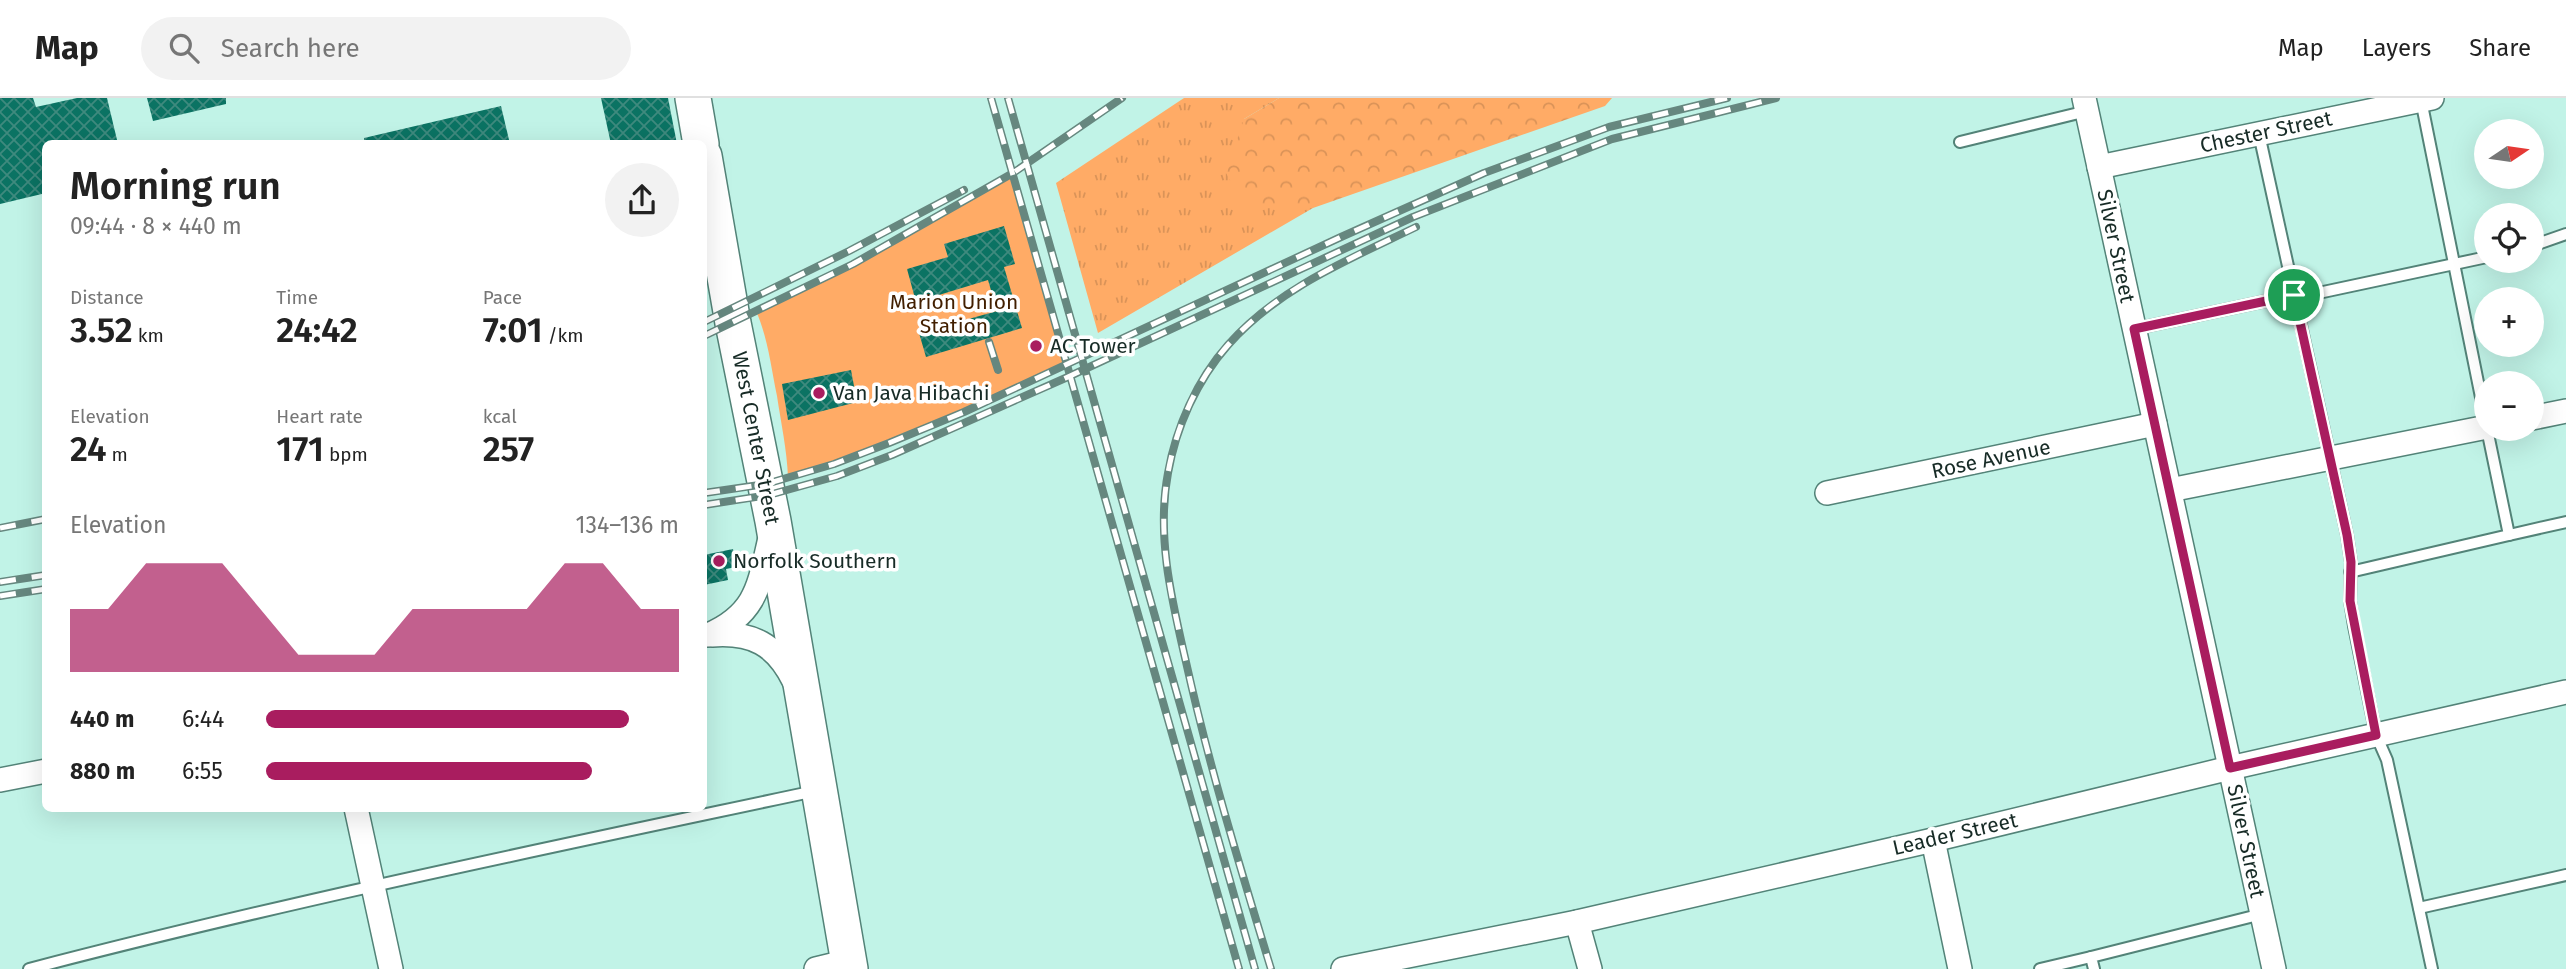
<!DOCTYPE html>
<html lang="en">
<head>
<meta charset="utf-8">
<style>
  body { margin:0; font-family:"Fira Sans",sans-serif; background:#f2f2f2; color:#222; height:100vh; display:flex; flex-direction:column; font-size:26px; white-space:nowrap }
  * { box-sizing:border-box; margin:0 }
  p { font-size:23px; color:#767676 }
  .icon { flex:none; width:38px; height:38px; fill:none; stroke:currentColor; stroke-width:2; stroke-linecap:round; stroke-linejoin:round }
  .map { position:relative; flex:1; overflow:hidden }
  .details { position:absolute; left:42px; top:42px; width:665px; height:672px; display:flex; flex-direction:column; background:#fff; border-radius:10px; box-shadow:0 7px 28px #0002 }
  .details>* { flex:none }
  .needle { width:46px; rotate:77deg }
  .controls { position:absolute; left:2474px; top:21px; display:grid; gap:14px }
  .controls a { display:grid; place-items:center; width:70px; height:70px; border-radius:50%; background:#fff; box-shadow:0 7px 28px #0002; font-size:35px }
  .pin { position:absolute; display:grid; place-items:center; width:60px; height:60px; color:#fff; margin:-30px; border:4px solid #fff; border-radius:50%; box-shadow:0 2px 7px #0007 }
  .round { display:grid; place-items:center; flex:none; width:74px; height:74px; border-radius:37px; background:#f2f2f2 }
  .head { display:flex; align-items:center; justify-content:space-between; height:119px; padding:0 28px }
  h1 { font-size:38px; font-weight:600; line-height:52px }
  .stats { display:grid; grid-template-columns:repeat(3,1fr); gap:10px; height:119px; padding:7px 28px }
  .stats div { display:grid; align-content:center }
  .stats b { font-size:35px; font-weight:600 }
  .stats small { font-size:19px; font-weight:400 }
  .stats p { font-size:19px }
  .chart { height:196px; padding:14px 28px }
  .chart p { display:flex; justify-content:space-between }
  .chart svg { width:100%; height:126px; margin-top:7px; fill:#a91d5f; opacity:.7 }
  ul { padding:0 28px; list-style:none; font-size:23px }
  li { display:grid; grid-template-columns:112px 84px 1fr; align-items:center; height:52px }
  li i { height:18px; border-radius:9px; background:#a91d5f }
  header { display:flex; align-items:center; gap:42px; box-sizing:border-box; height:98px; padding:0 35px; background:#fff; border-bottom:2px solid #e0e0e0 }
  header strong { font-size:33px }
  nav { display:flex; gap:38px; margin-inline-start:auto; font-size:24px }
  .search { width:490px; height:63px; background:#f2f2f2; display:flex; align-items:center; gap:18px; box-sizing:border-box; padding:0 24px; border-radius:38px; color:#767676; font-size:26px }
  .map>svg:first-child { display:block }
  .grass { fill:url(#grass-tufts) }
  .forest { fill:url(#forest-crowns) }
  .green { fill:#ffab66 }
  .building { fill:url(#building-cross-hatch) }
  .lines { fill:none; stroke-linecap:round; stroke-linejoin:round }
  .service-casing { stroke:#538378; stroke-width:14 }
  .minor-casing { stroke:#538378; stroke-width:26 }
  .primary-casing { stroke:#538378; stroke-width:38 }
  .service { stroke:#fff; stroke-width:10 }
  .minor { stroke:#fff; stroke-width:23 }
  .primary { stroke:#fff; stroke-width:35 }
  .rail-casing { stroke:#66877f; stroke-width:8 }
  .rail { stroke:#fff; stroke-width:5; stroke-dasharray:16; stroke-linecap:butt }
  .route-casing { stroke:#fff; stroke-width:14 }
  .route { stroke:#a91d5f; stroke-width:9 }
  .poi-dot { fill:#a91d5f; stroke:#fff; stroke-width:2.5 }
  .labels { text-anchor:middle; stroke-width:7; stroke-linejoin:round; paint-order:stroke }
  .street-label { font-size:21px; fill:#172b26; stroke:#fff }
  .park-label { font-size:21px; fill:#421f00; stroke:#fff }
  .poi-label { font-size:21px; fill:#172b26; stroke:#fff; text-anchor:start }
</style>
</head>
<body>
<header>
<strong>Map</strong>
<div class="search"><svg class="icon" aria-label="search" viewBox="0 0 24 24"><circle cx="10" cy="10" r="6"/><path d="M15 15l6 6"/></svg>Search here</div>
<nav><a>Map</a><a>Layers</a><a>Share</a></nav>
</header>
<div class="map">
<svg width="2566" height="871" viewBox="0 0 2566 871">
  <defs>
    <pattern id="grass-tufts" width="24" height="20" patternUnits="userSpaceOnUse" patternTransform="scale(1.75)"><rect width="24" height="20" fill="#ffab66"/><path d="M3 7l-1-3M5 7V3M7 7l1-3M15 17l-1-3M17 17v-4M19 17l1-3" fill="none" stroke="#da9358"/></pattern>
    <pattern id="forest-crowns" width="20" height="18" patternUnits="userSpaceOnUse" patternTransform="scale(1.75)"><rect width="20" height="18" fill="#ffab66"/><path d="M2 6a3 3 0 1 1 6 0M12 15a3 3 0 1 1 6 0" fill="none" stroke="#da9358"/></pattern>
    <pattern id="building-cross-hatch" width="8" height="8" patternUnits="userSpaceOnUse" patternTransform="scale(1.75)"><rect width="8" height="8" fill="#0b7363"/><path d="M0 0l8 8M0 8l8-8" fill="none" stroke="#3f8a7e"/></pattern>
  </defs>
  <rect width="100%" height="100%" fill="#c1f3e7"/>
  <path class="grass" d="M1184,0h95l-35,21 1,89h68l-215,125 -42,-150z"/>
  <path class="forest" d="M1279,0h333l-7,8 -292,102h-68l-19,-35 18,-54z"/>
  <path class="green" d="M1013,75l54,192c-92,42 -183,84 -279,112 -1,-27 -7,-54 -11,-81 -6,-29 -9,-58 -21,-85l97,-47z"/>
  <g class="building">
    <path d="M0,0h33l3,9 41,-9h30l11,46h-72v49l-46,11z"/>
    <path d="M147,0h79v6l-73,17z"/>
    <path d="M601,0h67l9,46h-66z"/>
    <path d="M501,8l9,38h-146v-6z"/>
    <path d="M1004,128l11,38 -11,3 18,61 -96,29 -7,-24 78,-22 -9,-31 -72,22 -9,-33 41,-12 -4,-13z"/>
    <path d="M851,272l6,32 -69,18 -6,-36z"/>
    <path d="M733,451l3,18 -10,2 2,11 -24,5v-30z"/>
  </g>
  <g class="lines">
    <g class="service-casing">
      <g id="service">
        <path d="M2421,2l66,327"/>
        <path d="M2259,36l88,401 4,27 -1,39 4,25 22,109 11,25 45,209"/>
        <path d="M1960,44l127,-31"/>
        <path d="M2532,148l34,-12"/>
        <path d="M2295,200l192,-41"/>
        <path d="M2134,231l160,-34"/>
        <path d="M2509,437l57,-13"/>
        <path d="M2350,474l159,-37 -22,-106"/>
        <path d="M2419,810l147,-33"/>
        <path d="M29,871c260,-68 523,-122 786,-178"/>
        <path d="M2040,871l51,-12"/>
        <path d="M2094,871l-3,-12 171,-43"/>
      </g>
    </g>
    <g class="minor-casing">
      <g id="minor">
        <path d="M2084,0l190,871"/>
        <path d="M2099,69l333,-69"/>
        <path d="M2532,320l34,-7"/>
        <path d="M2170,392l317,-63"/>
        <path d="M1827,395l328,-69"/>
        <path d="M708,537c49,-21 51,-50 62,-97"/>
        <path d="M712,537c40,-3 64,9 82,46"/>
        <path d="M0,682l46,-9"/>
        <path d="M356,710l35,161"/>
        <path d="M1933,742l27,129"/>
        <path d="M1577,824l13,47"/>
        <path d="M816,871l33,-8"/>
        <path d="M1343,871l234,-47 356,-82 297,-72 336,-76"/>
      </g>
    </g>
    <g class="primary-casing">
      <g id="primary">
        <path d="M693,0l8,46"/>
        <path d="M704,58l29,167 40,198 77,448"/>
      </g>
    </g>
    <use href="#service" class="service"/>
    <use href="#minor" class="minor"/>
    <use href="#primary" class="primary"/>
    <g class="rail-casing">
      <g id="rail">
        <path d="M991,0l248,871"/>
        <path d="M1008,0l247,871"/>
        <path d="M704,224l145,-71 115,-61"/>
        <path d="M704,238l149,-72 160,-91 109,-75"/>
        <path d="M989,244l9,28"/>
        <path d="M704,395l62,-9 68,-20 55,-21 75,-31 377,-175 143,-64 125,-46 118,-29"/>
        <path d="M704,407l65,-10 68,-19 55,-21 178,-79 343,-159 199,-78 164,-41"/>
        <path d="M0,430l46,-9"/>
        <path d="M0,484l46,-7"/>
        <path d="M0,498l46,-7"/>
        <path d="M1271,871c-31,-102 -62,-203 -85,-307 -14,-61 -30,-126 -18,-189 8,-46 29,-93 60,-128 50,-57 122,-86 188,-118"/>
      </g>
    </g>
    <use href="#rail" class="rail"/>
  </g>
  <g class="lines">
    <g class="route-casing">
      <path id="route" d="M2294,197l53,240 4,27 -1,39 26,134 -146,33 -96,-439z"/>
    </g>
    <use href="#route" class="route"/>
  </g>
  <g class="poi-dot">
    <circle cx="1036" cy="248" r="7"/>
    <circle cx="819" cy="295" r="7"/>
    <circle cx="719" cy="463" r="7"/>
  </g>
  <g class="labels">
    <g class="street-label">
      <text transform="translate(2266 34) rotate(-12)" y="7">Chester Street</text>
      <text transform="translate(2116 148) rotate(78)" y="7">Silver Street</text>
      <text transform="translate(756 340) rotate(79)" y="7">West Center Street</text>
      <text transform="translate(1991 361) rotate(-12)" y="7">Rose Avenue</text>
      <text transform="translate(1955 736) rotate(-13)" y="7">Leader Street</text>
      <text transform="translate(2246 743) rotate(78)" y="7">Silver Street</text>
    </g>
    <g class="park-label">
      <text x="954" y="211">Marion Union<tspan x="954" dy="24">Station</tspan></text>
    </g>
    <g class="poi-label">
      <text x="1050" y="255">AC Tower</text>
      <text x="833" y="302">Van Java Hibachi</text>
      <text x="733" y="470">Norfolk Southern</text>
    </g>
  </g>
</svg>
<div class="controls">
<a><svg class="needle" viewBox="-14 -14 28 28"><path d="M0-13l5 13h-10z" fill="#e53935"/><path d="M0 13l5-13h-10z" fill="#767676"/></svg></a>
<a><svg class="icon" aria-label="locate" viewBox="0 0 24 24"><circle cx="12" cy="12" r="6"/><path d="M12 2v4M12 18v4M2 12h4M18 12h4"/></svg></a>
<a>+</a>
<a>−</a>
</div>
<div class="pin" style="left:2294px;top:197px;background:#1e9e55"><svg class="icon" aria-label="arrive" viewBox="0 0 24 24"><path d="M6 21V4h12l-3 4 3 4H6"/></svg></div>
<section class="details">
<div class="head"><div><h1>Morning run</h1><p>09:44 · 8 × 440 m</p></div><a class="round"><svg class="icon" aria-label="share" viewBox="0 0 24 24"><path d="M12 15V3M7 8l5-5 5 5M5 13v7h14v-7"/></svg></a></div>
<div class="stats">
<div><p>Distance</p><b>3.52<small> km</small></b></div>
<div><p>Time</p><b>24:42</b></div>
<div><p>Pace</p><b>7:01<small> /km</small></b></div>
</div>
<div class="stats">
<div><p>Elevation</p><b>24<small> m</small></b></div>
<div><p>Heart rate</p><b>171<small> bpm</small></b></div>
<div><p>kcal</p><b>257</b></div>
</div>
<div class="chart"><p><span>Elevation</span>134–136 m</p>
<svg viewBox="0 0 160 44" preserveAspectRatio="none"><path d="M0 44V22L10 22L20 6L30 6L40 6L50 22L60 38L70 38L80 38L90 22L100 22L110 22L120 22L130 6L140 6L150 22L160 22V44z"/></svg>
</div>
<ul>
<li><b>440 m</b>6:44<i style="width:88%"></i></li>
<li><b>880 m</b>6:55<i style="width:79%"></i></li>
</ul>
</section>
</div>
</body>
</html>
